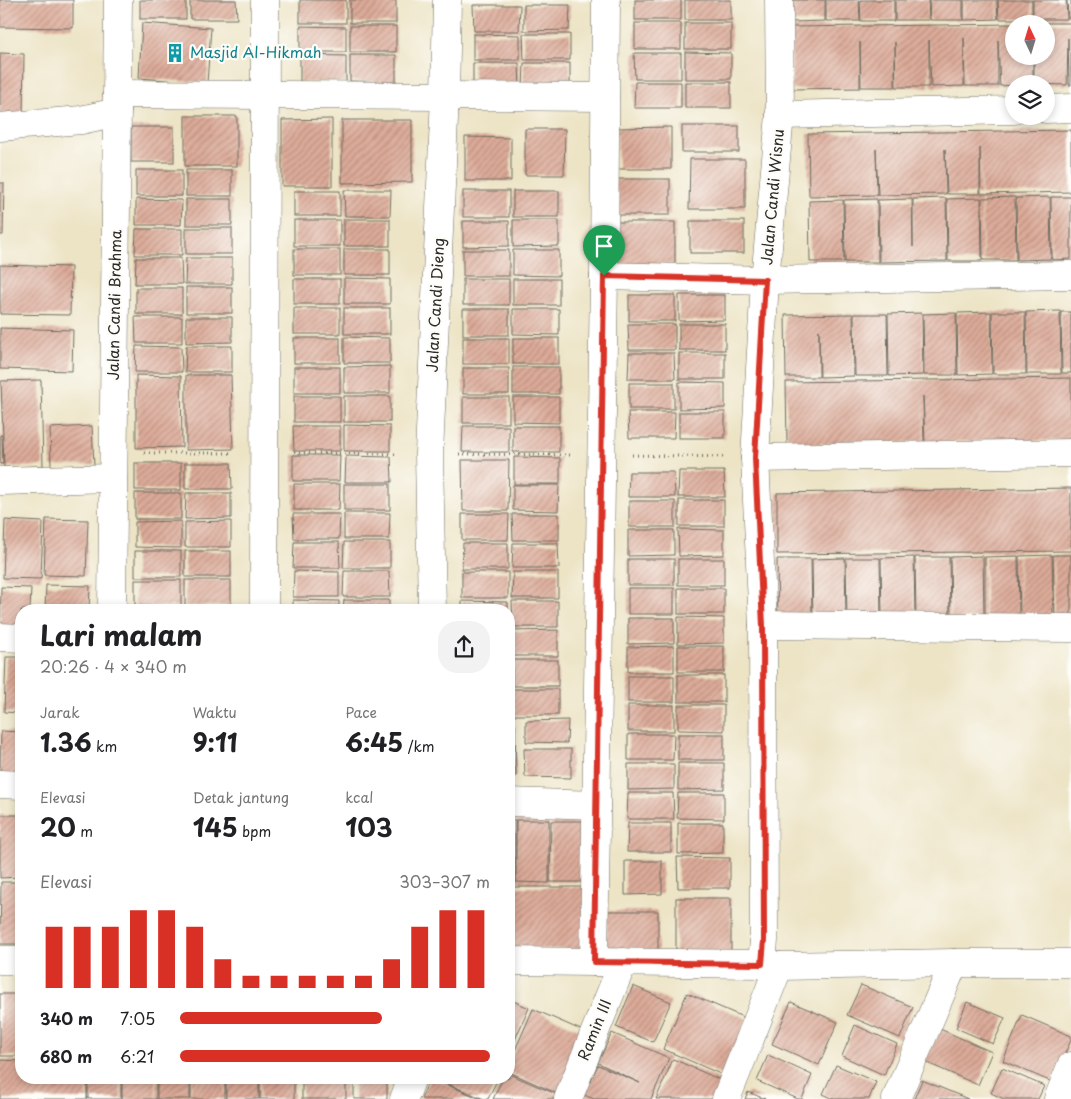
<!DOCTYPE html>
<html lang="id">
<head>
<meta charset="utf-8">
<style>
  body { margin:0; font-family:"Playpen Sans",sans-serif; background:#f2f2f2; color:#202124; height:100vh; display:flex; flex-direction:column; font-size:19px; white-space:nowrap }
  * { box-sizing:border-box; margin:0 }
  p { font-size:16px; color:#757577 }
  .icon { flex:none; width:28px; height:28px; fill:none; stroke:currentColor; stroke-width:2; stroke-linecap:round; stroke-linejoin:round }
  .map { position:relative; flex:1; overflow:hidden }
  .sheet { position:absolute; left:15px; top:604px; width:500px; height:480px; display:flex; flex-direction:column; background:#fff; border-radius:20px; box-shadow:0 2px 8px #0003 }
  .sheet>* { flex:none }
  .needle { width:32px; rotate:356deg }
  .buttons { position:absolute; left:1005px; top:15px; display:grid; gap:10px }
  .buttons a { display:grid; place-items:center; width:50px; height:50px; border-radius:50%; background:#fff; box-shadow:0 2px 8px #0003; font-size:25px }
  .pin { position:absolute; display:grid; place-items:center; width:42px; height:42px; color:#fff; margin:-51px -21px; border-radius:50% 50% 50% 0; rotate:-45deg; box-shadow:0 0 5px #0007 }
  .pin .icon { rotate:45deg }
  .round { display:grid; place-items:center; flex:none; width:52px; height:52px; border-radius:20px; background:#f2f2f2 }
  .head { display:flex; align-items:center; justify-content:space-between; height:85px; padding:0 25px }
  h1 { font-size:28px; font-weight:700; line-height:38px }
  .metrics { display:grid; grid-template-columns:repeat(3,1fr); gap:8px; height:85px; padding:5px 25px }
  .metrics div { display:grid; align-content:center }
  .metrics b { font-size:25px; font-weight:700 }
  .metrics small { font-size:14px; font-weight:400 }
  .metrics p { font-size:14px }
  .chart { height:140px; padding:10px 25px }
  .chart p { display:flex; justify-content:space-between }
  .chart svg { width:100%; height:90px; margin-top:5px; stroke:#d93025; stroke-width:6 }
  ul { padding:0 25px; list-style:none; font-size:16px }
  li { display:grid; grid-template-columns:80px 60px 1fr; align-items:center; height:38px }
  li i { height:12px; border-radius:6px; background:#d93025 }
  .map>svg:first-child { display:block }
  .building { fill:url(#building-hatch) }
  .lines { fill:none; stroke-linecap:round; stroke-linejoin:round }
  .street-casing { stroke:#6f6c61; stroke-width:29 }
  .path { stroke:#6f6c61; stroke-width:3; stroke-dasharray:1 4; stroke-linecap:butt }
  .street { stroke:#fff; stroke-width:28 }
  .route-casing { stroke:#fff; stroke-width:10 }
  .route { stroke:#d93025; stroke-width:6 }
  .labels { text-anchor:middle; stroke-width:4.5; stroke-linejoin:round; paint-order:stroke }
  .culture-label { font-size:15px; fill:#0d838f; stroke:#fdfcf7; text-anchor:start }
  .street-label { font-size:15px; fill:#2b2b2b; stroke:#fdfcf7 }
</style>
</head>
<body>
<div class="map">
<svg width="1071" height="1099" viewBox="0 0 1071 1099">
  <defs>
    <pattern id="building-hatch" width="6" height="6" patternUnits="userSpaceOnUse" patternTransform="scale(1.25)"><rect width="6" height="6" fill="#ddab99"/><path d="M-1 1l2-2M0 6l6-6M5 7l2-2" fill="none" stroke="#b38b7d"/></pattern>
  </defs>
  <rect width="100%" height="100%" fill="#fdfcf7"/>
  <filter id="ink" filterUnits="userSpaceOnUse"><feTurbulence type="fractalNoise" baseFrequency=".02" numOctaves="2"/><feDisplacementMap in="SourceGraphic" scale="10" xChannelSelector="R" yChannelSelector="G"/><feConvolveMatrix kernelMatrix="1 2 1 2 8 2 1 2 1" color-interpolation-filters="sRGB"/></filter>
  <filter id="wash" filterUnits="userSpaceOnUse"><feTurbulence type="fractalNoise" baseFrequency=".0096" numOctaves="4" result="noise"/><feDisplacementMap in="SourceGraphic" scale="20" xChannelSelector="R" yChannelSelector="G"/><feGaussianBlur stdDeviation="1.12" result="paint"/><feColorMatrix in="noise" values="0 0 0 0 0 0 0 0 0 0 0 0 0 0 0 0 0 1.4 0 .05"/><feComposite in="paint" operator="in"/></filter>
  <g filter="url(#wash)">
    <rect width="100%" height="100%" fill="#ede4c6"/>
    <g id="blocks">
      <g class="building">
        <path d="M0,0h73v28l-73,-1z"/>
        <rect x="140" y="0" width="46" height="19"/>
        <path d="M190,0h46l1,19h-47z"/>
        <rect x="300" y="0" width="46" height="23"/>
        <rect x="350" y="0" width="46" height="23"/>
        <rect x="635" y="0" width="46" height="20"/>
        <rect x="685" y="0" width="46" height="20"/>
        <path d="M791,0h34v21l-33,1z"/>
        <path d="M826,0h33l1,21h-34z"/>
        <path d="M860,0h34v21h-33z"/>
        <path d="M895,0h33l1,20h-34z"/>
        <path d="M929,0h34v20h-33z"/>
        <path d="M964,0h33l1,19 -34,1z"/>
        <path d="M998,0h34v19h-33z"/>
        <path d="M1033,0h33l1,19h-34z"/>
        <path d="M1067,0h4v18h-3z"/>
        <path d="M473,5h47l-1,26h-45z"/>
        <path d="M524,5h46l-1,25 -45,1z"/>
        <path d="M142,23l69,5 -4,55 -68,-5z"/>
        <rect x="635" y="23" width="46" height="26"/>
        <rect x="685" y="23" width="46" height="26"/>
        <path d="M1046,23h25v62h-2l-1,-47 -1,47 -33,-1v-28h12z"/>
        <path d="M1014,24v32h19v28l-33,2 -2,-46v46h-33l-1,-48v48l-33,1 -2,-47v47h-33l-1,-45v45h-34l-1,-45v46l-68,1 -1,-62z"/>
        <path d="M300,26l46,1v25h-46z"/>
        <rect x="350" y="26" width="46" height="26"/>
        <path d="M473,34l47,1v25h-47z"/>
        <path d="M523,34h47v26h-46z"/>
        <path d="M685,52l46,1v26h-46z"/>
        <path d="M0,53l24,1 -1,60h-23z"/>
        <path d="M634,53h47v26h-46z"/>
        <path d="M300,55l46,1v26h-46z"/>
        <path d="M350,55h46v27l-46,-1z"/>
        <path d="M473,63h46l1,27h-47z"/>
        <path d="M524,63h46v26h-47z"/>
        <path d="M635,82h46v26h-47z"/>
        <rect x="685" y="82" width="46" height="26"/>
        <rect x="185" y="116" width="52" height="50"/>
        <path d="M332,119v67h-50v-66z"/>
        <path d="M342,120h70v62l-70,1z"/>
        <rect x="682" y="126" width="57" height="26"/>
        <rect x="131" y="127" width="43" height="35"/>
        <path d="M671,127v42h-53l-1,-41z"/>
        <path d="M525,129h40l-1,46h-39z"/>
        <path d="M1071,130v62l-90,2 -1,-46v46h-33l-2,-45 1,45 -68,1 -2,-46 1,46 -68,1 -1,-62z"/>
        <path d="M465,137l46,1v43h-46z"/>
        <path d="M690,159h55v50h-56z"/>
        <rect x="136" y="170" width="46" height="26"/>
        <rect x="186" y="170" width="46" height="26"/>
        <rect x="614" y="179" width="56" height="36"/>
        <path d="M0,183h4l-1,52h-3z"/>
        <path d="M344,190h47l-1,26h-45z"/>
        <rect x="294" y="191" width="46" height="25"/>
        <rect x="463" y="191" width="46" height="26"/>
        <rect x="513" y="191" width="46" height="26"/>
        <path d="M1015,197l1,63h-33l-1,-62z"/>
        <path d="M1050,197l1,62 -34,1 -1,-62z"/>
        <path d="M1051,197h20v62l-19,1z"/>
        <path d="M946,198l1,63 -68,1 -1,-62 34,-1 1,48v-48z"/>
        <path d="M981,198l1,63h-34l-1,-62z"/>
        <path d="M136,199l46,1 -1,25h-45z"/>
        <rect x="186" y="199" width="46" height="26"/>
        <path d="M877,199l1,63h-33l-1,-62z"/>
        <path d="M843,200l1,62h-34l-1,-61z"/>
        <rect x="344" y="219" width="46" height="27"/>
        <rect x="294" y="220" width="46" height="26"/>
        <path d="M513,220h46v26l-46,1z"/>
        <path d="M463,221h46v25l-46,1z"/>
        <rect x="690" y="221" width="54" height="32"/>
        <path d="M617,222h58v42h-57z"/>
        <rect x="186" y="228" width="46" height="26"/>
        <path d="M136,229h46v26h-47z"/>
        <rect x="294" y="249" width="46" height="26"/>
        <rect x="344" y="249" width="46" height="26"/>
        <rect x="463" y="250" width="46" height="26"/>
        <path d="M513,250h46v26l-46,-1z"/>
        <path d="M136,258h45l1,26h-47z"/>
        <path d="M186,258h46v26h-47z"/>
        <path d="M0,265l71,2 -1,48 -70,-1z"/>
        <path d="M344,278l46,1v25h-46z"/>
        <rect x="294" y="279" width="46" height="25"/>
        <rect x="463" y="279" width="46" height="26"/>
        <rect x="513" y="279" width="46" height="26"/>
        <rect x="186" y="287" width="46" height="26"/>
        <rect x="136" y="288" width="46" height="26"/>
        <rect x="629" y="295" width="46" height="26"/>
        <path d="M679,295h46v25l-46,1z"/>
        <rect x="294" y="308" width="46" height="26"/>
        <rect x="344" y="308" width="46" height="26"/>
        <rect x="463" y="309" width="46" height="26"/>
        <path d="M513,309h46v26l-46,-1z"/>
        <path d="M1060,311l1,63h-34l-1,-62z"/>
        <path d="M991,312l1,62 -34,1 -1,-62z"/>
        <path d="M992,312h33l1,62h-33z"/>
        <path d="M1061,312h10v61h-9z"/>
        <path d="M922,313l1,62 -34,1 -1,-62z"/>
        <path d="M956,313l1,62h-33l-1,-61z"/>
        <path d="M853,314l1,62 -34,1 -1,-47v47h-33l-1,-62z"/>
        <path d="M854,314h33l1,62h-33z"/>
        <path d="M135,317h47v26h-46z"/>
        <path d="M186,317h46v25l-46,1z"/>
        <path d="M628,324h47v26h-46z"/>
        <rect x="679" y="324" width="46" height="26"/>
        <path d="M0,328l73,2 -1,41 -72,-2z"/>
        <path d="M344,337l46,1v25h-46z"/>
        <rect x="294" y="338" width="46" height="25"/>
        <rect x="463" y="338" width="46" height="26"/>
        <rect x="513" y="338" width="46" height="26"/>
        <path d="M136,346l45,1 1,25h-47z"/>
        <path d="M186,346h46v26h-47z"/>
        <path d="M629,353h45l1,26h-47z"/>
        <rect x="679" y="353" width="46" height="26"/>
        <path d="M390,366v27h-46v-26z"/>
        <rect x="294" y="367" width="46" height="26"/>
        <rect x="513" y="367" width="46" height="27"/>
        <rect x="463" y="368" width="46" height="26"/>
        <path d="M136,375l45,1 1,71 -46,1z"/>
        <path d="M186,375h45l2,74 -47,1z"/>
        <path d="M1071,378v62l-146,2 -2,-46 1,46 -137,2 -1,-62z"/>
        <path d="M41,380l2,86 -39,1 -3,-86z"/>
        <path d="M679,382l46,1v25l-46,1z"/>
        <rect x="629" y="383" width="45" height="26"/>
        <rect x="294" y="396" width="46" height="26"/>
        <rect x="344" y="396" width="46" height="26"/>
        <rect x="463" y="397" width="46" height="26"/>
        <path d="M513,397h46v26l-46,-1z"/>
        <path d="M628,412h47l-1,26h-45z"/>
        <rect x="679" y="412" width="46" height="26"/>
        <path d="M344,425l46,1v25h-46z"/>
        <path d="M92,426l2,39 -43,1 -1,-38z"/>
        <path d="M293,426h47v25h-46z"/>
        <path d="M463,426h46v26h-47z"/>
        <rect x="513" y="426" width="46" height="26"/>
        <path d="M0,435h2l1,29h-3z"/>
        <path d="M293,455h47l-1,26h-46z"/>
        <path d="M346,456l45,1 1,25h-47z"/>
        <path d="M514,457l46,1v26h-46z"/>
        <path d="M462,460h47l-1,51h-45z"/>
        <rect x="135" y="463" width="46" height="27"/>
        <path d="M185,463h46l1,26h-47z"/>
        <path d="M679,471h45l1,26h-47z"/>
        <path d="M629,472h45l1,25h-47z"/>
        <path d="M294,484h46l-1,26h-45z"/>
        <rect x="344" y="484" width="46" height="26"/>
        <path d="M513,485h46l-1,26 -45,-1z"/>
        <path d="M1071,488v63l-294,3v-61z"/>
        <rect x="135" y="493" width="46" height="26"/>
        <path d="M186,493h45v25l-46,1z"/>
        <rect x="679" y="500" width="45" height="26"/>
        <rect x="629" y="501" width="46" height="26"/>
        <path d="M344,513h46l-1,26h-45z"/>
        <path d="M293,514h47l-1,25h-45z"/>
        <path d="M462,514h47l-1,26h-46z"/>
        <path d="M512,514h47v26h-46z"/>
        <path d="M46,519l42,1 -2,56 -42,-1z"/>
        <path d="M5,520l38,2 -2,57 -38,-1z"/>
        <path d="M181,521v27l-46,-1v-25z"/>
        <path d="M231,521v26h-46v-25z"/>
        <path d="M678,529l46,1v25l-45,1z"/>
        <path d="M628,530h46v25l-46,1z"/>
        <path d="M294,542h45l1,26h-47z"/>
        <path d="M344,542h46v26h-47z"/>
        <path d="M463,543h45v26h-46z"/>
        <path d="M513,543h45l1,25h-47z"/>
        <rect x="135" y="551" width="46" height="26"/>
        <rect x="185" y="551" width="46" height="26"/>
        <path d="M1052,555l1,62 -33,1 -1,-62z"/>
        <path d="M1053,555h18v62h-16z"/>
        <path d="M983,556l1,62 -33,1 -1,-62z"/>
        <path d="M1018,556l1,62h-34v-61z"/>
        <path d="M914,557l1,62 -33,1 -1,-62z"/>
        <path d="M915,557h34l1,62h-34z"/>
        <path d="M845,558l1,62 -33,1 -1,-62z"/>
        <path d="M846,558h34l1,61 -34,1z"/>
        <rect x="628" y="559" width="46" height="26"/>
        <rect x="678" y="559" width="46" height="26"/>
        <path d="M777,559h34l1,61 -34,1z"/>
        <path d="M294,571l45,1v25h-46z"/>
        <path d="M344,571h45l1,26h-47z"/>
        <rect x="462" y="572" width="46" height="26"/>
        <path d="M513,572h45v26h-46z"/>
        <rect x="135" y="580" width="46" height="26"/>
        <rect x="185" y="580" width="46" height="26"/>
        <path d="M46,585l44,1 -1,24h-44z"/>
        <path d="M1,587l30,1 -1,22h-9v19l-21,-1z"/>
        <rect x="628" y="588" width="46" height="26"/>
        <rect x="678" y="588" width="46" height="26"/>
        <path d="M293,600l46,1v9h-46z"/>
        <path d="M344,600h45v10h-46z"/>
        <path d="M462,601l46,1v8h-46z"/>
        <path d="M512,601h46v26h-45z"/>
        <path d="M678,617l46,1v25l-46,1z"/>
        <path d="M628,618h46v25l-46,1z"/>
        <path d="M558,630v26h-46v-25z"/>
        <path d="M674,646v26h-46v-25z"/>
        <rect x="678" y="646" width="46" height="26"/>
        <path d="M6,657h15v56l-17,-1z"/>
        <rect x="512" y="660" width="46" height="26"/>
        <rect x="678" y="675" width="46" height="27"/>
        <rect x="628" y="676" width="46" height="26"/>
        <rect x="512" y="689" width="46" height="26"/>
        <rect x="628" y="705" width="46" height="26"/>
        <path d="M678,705h46v26l-46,-1z"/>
        <path d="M568,720l-1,23 -41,-1v-21z"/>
        <path d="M509,725h6l1,51h-7z"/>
        <path d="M1,731l20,1v42h-21z"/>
        <path d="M628,734h46l-1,26h-45z"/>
        <rect x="678" y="734" width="46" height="26"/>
        <path d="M524,749h47v29l-46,-1z"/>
        <path d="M678,763h46v26l-46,1z"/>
        <path d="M628,764h46v25l-46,1z"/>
        <path d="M628,793h45l1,26h-47z"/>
        <path d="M678,793h46v26l-47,-1z"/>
        <path d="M0,815h21v62l-21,1z"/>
        <rect x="509" y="820" width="6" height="62"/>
        <path d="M516,820h33v63l-33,-1z"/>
        <path d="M551,821h33v61h-34z"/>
        <path d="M628,823h43v29h-44z"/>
        <path d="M678,823h45v30l-45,1z"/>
        <path d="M677,857l53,1v30h-52z"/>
        <path d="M625,861h37v33l-37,1z"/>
        <path d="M1,882h20v62h-21z"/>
        <rect x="509" y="887" width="75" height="62"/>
        <rect x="676" y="898" width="55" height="59"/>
        <path d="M607,911h51v46l-52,1z"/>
        <path d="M861,985l52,22 -13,31 -53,-23z"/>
        <path d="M633,986l38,16 -18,40 -37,-15z"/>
        <path d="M687,993l63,27 -25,56 -62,-27z"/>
        <rect x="0" y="994" width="18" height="62"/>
        <rect x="19" y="994" width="2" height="62"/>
        <path d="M509,999l20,9 -20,45z"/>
        <path d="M791,1002l47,20 -19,43 -47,-21z"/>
        <path d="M967,1002l38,16 -12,26 -37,-16z"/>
        <path d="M533,1009l57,25 -27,62 -54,-24v-8z"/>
        <path d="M1022,1015l49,21v4l-19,42 -49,-21z"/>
        <path d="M855,1025l42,19 -13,31 -42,-19z"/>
        <path d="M940,1029l52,23 -14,33 -53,-23z"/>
        <path d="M612,1033l57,25 -18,41h-57l-10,-4 14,-30 42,18 -42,-20z"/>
        <path d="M768,1055l44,20 -10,24h-4l-41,-18z"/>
        <path d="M673,1059l57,25 -6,15h-68z"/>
        <path d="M0,1060l21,1v17h66v21h-87z"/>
        <path d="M836,1065l40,17 -7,17h-35l-11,-5z"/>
        <path d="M1002,1068l42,18 -6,13h-34l-13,-6z"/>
        <path d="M509,1074l54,23 -1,2h-69l10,-21h6z"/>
        <rect x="88" y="1078" width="33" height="21"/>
        <rect x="122" y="1078" width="34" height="21"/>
        <rect x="157" y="1078" width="33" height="21"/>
        <rect x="191" y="1078" width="34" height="21"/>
        <rect x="226" y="1078" width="33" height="21"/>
        <rect x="260" y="1078" width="34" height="21"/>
        <rect x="302" y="1078" width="44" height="21"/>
        <rect x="354" y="1078" width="33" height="21"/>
        <path d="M430,1078h1l50,21h-60z"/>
        <path d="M433,1078h65l-10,21h-4z"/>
        <path d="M922,1080l46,19h-54z"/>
        <path d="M748,1092l17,7h-20z"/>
      </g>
    </g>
  </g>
  <g filter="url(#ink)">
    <use href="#blocks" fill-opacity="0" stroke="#6f6c61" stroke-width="1"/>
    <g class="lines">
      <g class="street-casing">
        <g id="street">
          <path d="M117,94l488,3"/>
          <path d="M1046,109l25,-1"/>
          <path d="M780,115l234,-5"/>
          <path d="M0,127l81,-7 36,-8"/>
          <path d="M604,276l161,4 306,-5"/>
          <path d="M755,458l316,-5"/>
          <path d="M0,481l113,-3"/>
          <path d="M112,610l6,-610"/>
          <path d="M264,610l1,-610"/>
          <path d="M432,610l-3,-156 16,-358 2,-96"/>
          <path d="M763,625l308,3"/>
          <path d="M0,637l21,1"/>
          <path d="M0,784l21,1"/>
          <path d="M509,802l87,3"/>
          <path d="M0,960h21"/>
          <path d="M509,961l253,3 17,2 175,-3h117"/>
          <path d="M594,962l10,-686 2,-276"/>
          <path d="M762,964l2,-24 -1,-315 -8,-167 10,-178 15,-165 -1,-115"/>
          <path d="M404,1099l8,-21"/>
          <path d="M568,1099l55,-137"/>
          <path d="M726,1099l53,-133"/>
          <path d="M896,1099l58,-136"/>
          <path d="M1058,1099l13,-33"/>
        </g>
      </g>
      <g class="path">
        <path d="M144,453h89"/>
        <path d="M294,453l104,1"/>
        <path d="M459,454l112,1"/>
        <path d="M632,455l94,2"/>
      </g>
      <use href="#street" class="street"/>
    </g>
  </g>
  <g class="lines" filter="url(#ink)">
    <g class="route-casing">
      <path id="route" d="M604,276l161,4 -10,178 8,168 1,314 -2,24 -168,-2z"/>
    </g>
    <use href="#route" class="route"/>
  </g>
  <defs>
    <g id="building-bare" transform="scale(1.5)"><path d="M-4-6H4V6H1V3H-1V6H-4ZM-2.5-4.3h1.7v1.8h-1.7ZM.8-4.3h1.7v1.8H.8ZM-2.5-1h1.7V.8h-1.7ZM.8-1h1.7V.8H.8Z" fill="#0f9aa8" stroke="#fdfcf7" stroke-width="2.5" paint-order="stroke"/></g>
  </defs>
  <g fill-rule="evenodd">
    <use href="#building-bare" x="175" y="53"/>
  </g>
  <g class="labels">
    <g class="culture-label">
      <text x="190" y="58">Masjid Al-Hikmah</text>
    </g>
    <g class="street-label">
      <text transform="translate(773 197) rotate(-85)" y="5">Jalan Candi Wisnu</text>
      <text transform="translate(115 305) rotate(-89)" y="5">Jalan Candi Brahma</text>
      <text transform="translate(436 305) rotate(-87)" y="5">Jalan Candi Dieng</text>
      <text transform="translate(595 1030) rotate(-68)" y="5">Ramin III</text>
    </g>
  </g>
</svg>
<div class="buttons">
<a><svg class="needle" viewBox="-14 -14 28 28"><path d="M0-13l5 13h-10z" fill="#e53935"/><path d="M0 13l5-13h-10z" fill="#757577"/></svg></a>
<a><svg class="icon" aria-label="layers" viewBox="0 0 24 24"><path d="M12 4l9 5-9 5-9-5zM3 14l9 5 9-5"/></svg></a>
</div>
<div class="pin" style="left:604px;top:276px;background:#1e9e55"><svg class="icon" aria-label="arrive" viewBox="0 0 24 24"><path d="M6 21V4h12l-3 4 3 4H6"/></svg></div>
<section class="sheet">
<div class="head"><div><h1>Lari malam</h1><p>20:26 · 4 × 340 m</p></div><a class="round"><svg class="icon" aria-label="share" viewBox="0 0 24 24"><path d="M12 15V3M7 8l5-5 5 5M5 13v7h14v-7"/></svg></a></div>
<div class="metrics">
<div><p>Jarak</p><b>1.36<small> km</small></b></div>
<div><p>Waktu</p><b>9:11</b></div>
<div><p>Pace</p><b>6:45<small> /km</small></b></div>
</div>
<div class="metrics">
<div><p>Elevasi</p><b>20<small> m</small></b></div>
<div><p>Detak jantung</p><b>145<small> bpm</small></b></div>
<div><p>kcal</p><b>103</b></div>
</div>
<div class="chart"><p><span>Elevasi</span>303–307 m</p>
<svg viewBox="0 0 160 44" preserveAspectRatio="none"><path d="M5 44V14M15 44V14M25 44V14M35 44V6M45 44V6M55 44V14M65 44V30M75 44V38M85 44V38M95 44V38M105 44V38M115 44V38M125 44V30M135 44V14M145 44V6M155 44V6"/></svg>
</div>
<ul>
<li><b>340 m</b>7:05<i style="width:65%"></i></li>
<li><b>680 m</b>6:21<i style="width:100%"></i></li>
</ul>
</section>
</div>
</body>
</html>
